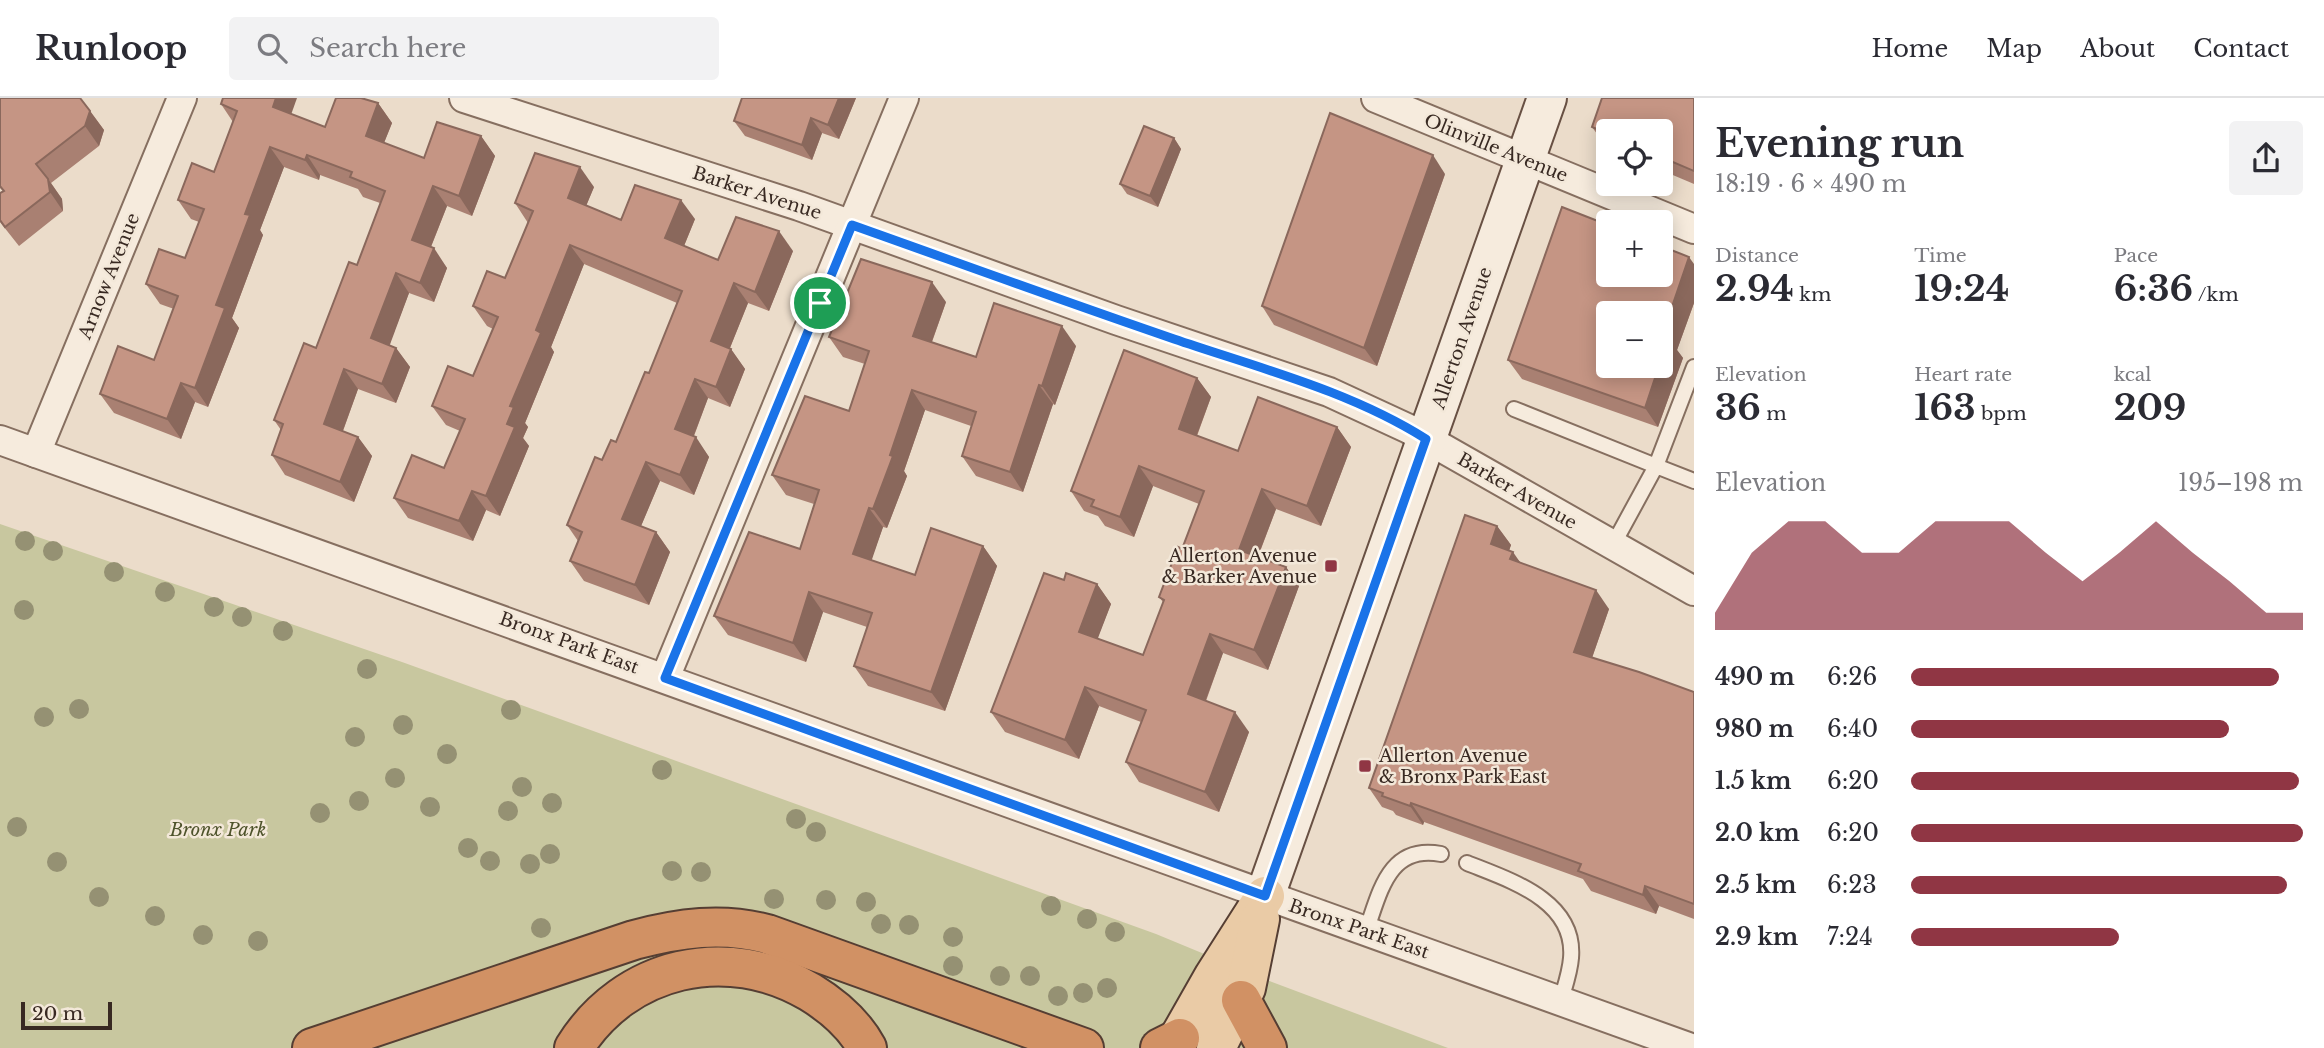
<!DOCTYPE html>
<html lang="en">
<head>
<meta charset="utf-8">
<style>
  body { margin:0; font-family:"Libre Baskerville",serif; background:#f2f2f3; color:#2b2b33; height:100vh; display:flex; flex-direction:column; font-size:26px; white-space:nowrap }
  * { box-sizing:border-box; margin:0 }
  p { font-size:23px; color:#7c7c81 }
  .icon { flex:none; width:38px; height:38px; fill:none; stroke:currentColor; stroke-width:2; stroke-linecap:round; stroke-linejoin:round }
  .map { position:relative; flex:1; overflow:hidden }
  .side { display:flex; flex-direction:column; background:#fff; width:630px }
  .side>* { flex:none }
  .buttons { position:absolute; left:1596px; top:21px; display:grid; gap:14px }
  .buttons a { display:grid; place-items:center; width:77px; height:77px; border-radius:7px; background:#fff; box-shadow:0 4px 18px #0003; font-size:35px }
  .scale { position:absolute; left:21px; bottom:18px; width:91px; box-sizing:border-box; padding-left:7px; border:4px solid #382922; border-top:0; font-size:19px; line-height:24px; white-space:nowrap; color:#382922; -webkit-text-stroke:5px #f3e8d9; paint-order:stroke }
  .pin { position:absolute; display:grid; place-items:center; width:60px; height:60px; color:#fff; margin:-30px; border:4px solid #fff; border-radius:50%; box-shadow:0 2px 7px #0007 }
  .round { display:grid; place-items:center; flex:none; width:74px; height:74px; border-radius:7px; background:#f2f2f3 }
  .head { display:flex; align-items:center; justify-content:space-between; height:119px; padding:0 21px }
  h1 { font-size:38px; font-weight:800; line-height:52px }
  .metrics { display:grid; grid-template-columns:repeat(3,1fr); gap:10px; height:119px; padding:7px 21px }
  .metrics div { display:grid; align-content:center }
  .metrics b { font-size:35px; font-weight:800 }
  .metrics small { font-size:19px; font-weight:400 }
  .metrics p { font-size:19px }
  .chart { height:196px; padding:14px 21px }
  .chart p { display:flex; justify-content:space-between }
  .chart svg { width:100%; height:126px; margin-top:7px; fill:#903644; opacity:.7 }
  ul { padding:0 21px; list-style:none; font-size:23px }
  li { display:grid; grid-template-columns:112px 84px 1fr; align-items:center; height:52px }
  li i { height:18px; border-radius:9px; background:#903644 }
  header { display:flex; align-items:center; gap:42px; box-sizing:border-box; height:98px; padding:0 35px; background:#fff; border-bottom:2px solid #e1e1e2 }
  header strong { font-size:33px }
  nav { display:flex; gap:38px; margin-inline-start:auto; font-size:24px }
  .search { width:490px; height:63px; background:#f2f2f3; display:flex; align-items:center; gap:18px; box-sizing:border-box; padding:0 24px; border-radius:7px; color:#7c7c81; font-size:26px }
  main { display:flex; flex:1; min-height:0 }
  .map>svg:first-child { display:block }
  .green { fill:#c8c79f }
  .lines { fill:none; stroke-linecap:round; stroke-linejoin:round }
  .service-casing { stroke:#866f60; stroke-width:18 }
  .minor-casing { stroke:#866f60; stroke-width:32 }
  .secondary-casing { stroke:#685043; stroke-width:42 }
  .primary-casing { stroke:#553e33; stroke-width:42 }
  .motorway-casing { stroke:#553e33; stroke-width:42 }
  .service { stroke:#f6ebdd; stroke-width:14 }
  .minor { stroke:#f6ebdd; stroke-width:28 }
  .secondary { stroke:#f6ebdd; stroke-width:38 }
  .primary { stroke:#eacba6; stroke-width:38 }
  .motorway { stroke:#d19164; stroke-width:38 }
  .tree { fill:#959173 }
  .wall { fill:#a98072 }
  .shaded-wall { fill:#8a685c }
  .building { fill:#c59584; stroke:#8a685c; stroke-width:2 }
  .route-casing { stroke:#fff; stroke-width:14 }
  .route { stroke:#1a73e8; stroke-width:9 }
  .poi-dot { fill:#903644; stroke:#f3e8d9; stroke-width:2.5 }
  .labels { text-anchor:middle; stroke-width:5; stroke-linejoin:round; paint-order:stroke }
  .street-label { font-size:18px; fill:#382922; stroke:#f3e8d9 }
  .poi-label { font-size:18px; fill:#382922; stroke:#f3e8d9; text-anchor:end }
  .park-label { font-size:18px; font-style:italic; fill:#4e532b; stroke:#f3e8d9 }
</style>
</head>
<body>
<header>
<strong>Runloop</strong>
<div class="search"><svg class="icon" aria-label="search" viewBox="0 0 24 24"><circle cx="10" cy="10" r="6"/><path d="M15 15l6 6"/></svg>Search here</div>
<nav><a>Home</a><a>Map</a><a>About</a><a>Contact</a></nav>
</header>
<main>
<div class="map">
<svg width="1694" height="950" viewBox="0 0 1694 950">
  <rect width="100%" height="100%" fill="#ebdcca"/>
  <path class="green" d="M0,426l402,138 754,272 116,48 176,66h-1448z"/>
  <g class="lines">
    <g class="service-casing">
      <g id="service">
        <path d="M1514,311l142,57 38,-99"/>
        <path d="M1613,447l43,-79 38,15"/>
        <path d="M1467,765c42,17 109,37 104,95 -1,14 -6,28 -10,42"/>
        <path d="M1366,833c14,-38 22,-87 75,-77"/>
      </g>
    </g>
    <g class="minor-casing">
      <g id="minor">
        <path d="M464,0l335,108 317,114 213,72 80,37 285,162"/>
        <path d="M1376,0l318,131"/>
        <path d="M0,342l1691,608"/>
        <path d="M36,355l146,-355"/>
        <path d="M665,580l239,-580"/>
      </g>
    </g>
    <g class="secondary-casing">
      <path id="secondary" d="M1265,798l282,-798"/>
    </g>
    <g class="primary-casing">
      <g id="primary">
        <path d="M1173,950l41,-72 51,-80"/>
        <path d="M1216,950l30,-60 14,-69"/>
      </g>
    </g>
    <g class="motorway-casing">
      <g id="motorway">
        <path d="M1241,902l26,48"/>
        <path d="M312,950l322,-108c45,-12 88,-18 133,-6l317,114"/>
        <path d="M574,950c51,-82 153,-105 236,-56 23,14 44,32 57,56"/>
        <path d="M1160,950l20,-10"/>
      </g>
    </g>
    <use href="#service" class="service"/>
    <use href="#minor" class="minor"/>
    <use href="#secondary" class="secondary"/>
    <use href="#primary" class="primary"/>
    <use href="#motorway" class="motorway"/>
  </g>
  <g class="tree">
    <circle cx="25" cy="443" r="10"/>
    <circle cx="53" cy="453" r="10"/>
    <circle cx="114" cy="474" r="10"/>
    <circle cx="165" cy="494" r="10"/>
    <circle cx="214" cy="509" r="10"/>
    <circle cx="24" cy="512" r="10"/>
    <circle cx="242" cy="519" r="10"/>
    <circle cx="283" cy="533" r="10"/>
    <circle cx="367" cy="571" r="10"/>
    <circle cx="79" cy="611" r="10"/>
    <circle cx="511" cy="612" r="10"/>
    <circle cx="44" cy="619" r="10"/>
    <circle cx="403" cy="627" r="10"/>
    <circle cx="355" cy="639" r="10"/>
    <circle cx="447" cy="656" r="10"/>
    <circle cx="662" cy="672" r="10"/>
    <circle cx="395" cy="680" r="10"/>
    <circle cx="522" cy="689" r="10"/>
    <circle cx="359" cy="703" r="10"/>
    <circle cx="552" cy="705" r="10"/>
    <circle cx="430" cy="709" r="10"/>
    <circle cx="508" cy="713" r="10"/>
    <circle cx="320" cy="715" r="10"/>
    <circle cx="796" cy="721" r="10"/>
    <circle cx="17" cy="729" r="10"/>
    <circle cx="816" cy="734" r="10"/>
    <circle cx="468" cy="750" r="10"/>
    <circle cx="550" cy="756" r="10"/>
    <circle cx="490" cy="763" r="10"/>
    <circle cx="57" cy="764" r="10"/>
    <circle cx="530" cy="766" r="10"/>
    <circle cx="672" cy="773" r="10"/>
    <circle cx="701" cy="774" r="10"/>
    <circle cx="99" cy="799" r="10"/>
    <circle cx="774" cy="801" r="10"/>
    <circle cx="826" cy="802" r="10"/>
    <circle cx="866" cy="804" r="10"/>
    <circle cx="1051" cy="808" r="10"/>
    <circle cx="155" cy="818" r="10"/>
    <circle cx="1087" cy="821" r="10"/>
    <circle cx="881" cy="826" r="10"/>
    <circle cx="909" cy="827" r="10"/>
    <circle cx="541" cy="830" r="10"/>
    <circle cx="1115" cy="834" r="10"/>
    <circle cx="203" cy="837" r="10"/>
    <circle cx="953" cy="839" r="10"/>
    <circle cx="258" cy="843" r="10"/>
    <circle cx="953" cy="868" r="10"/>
    <circle cx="1000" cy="878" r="10"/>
    <circle cx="1030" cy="878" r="10"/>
    <circle cx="1107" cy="890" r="10"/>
    <circle cx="1083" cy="895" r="10"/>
    <circle cx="1058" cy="898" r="10"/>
  </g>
  <g class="wall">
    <path d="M0,0l90,13 14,19 -5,16 -48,37 11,16 1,12 -44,35 -19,-24v-29l3,-2 -3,-3z"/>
    <path d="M742,0h114l-17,41 -17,-6 -10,27 -67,-24 -11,-15z"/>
    <path d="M1694,0v86l-33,-14v-39z"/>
    <path d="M378,5l14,20 -8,20 40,15 57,-22 14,20 -23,60 -25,-10 -16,41 16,21 -13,34 -25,-9 -20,52 7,3 14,19 -14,36 -38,-14 -15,42 15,6 14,19 -18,46 -69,-27 -13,-20 9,-25 -7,-10 42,-72 41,-83 23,-62 -17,-6 -5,-8 -38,-14 -1,5 -35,-13 -24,63 3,5 -31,83 7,10 -31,79 -13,-5 -14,37 -67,-26 -14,-19 54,-34 20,-51 -14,-5 -14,-20 39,-26 14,-36 -8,-3 -13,-19 36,-28 19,-50 -12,-18 70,10 34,13z"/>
    <path d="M1592,29l16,7v13l-3,-2z"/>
    <path d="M1174,40l7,11 -23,58 -31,-13 -7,-10z"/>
    <path d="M1445,76l-68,192 -103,-41 -12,-19z"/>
    <path d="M594,89l-8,19 35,14 74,-1 -11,27 34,14 75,-9 -24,60 -21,-8 -18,45 15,21 -15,38 -22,-9 -14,38 15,21 -15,38 -34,-14 -19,45 15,6 14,20 -21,53 -65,-24 -14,-20 8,-20 -11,-16 35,-65 14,-18 33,-69 28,-70 -93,-39 -33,83 3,5 -29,71 3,4 -5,11 6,8 -29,70 -14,-6 -13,31 -65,-23 -14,-20 50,-30 16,-37 -14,-6 -14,-19 41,-30 20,-47 -6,-3 -14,-20 32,-28 23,-55 -13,-20z"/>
    <path d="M1694,166v39l-17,47 6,8 -25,69 -136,-48 -14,-19z"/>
    <path d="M946,204l-14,40 44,15 100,-11 -21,59 -2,-1 -30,88 -47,-16 -14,-20 9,-30 -46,-16 -21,61 3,5 -20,52 -4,-1 -12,33 44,15 68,-29 14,20 -52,145 -77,-25 -14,-20 13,-39 -44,-15 -17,50 -78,-27 -14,-19 86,-67 14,-45 -28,-9 -14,-20 77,-64 16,-47 -22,-7 -14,-20z"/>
    <path d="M1197,280l14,19 -14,39 41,15 99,-24 14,20 -30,79 -45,-17 -18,48 28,10 13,19 -31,84 -45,-17 -17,48 43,31 -30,80 -80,-30 -13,-20 15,-40 -42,-16 -20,53 -74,-27 -14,-20 73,-132 33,4 14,20 -14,35 46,16 20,-53 -4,-5 23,-48 17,-45 -46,-18 -19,51 -29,-11 -7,-10 -14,-5 -13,-20z"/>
    <path d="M1497,428l14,19 -2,5 12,13 88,46 -17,49 102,34v227l-35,-13 -3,8 -65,-23 -8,-12 -159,-57 -1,3 -27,-10 -3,-4 -11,-4 -13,-19z"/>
  </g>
  <g class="shaded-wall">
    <path d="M276,0h21l-10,28 -14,-19z"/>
    <path d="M839,0h17l-17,41 -11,-14z"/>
    <path d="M378,5l14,20 -13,32 -13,-19z"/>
    <path d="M90,13l14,19 -5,16 -14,-20z"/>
    <path d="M811,20l11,15 -10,27 -10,-15z"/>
    <path d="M481,38l14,20 -23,60 -13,-20z"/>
    <path d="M1174,40l7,11 -23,58 -8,-11z"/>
    <path d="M270,49l14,20 -24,63 3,5 -31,83 7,10 -31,79 -13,-19 21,-83 29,-91z"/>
    <path d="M307,57l13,20 -1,5 -14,-20z"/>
    <path d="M1433,57l12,19 -68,192 -13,-18z"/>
    <path d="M580,69l14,20 -13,31 -13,-20z"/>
    <path d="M48,81l14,20 1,12 -13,-19z"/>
    <path d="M433,88l14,20 -21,53 -14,-19z"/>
    <path d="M681,102l14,19 -16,39 -14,-20z"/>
    <path d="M779,133l14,20 -24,60 -14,-19z"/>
    <path d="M570,147l14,19 -33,83 3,5 -29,71 3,4 -5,11 6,8 -29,70 -14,-20 21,-72 3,-18 26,-76z"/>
    <path d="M434,150l13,20 -13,34 -14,-19z"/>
    <path d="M1689,159l5,7v39l-17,47 6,8 -25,69 -13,-19 14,-42h2l1,-30z"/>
    <path d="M396,175l13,20 -24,65 -14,-20z"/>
    <path d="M932,184l14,20 -19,53 -14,-19z"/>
    <path d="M734,185l14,20 -23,57 -14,-19z"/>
    <path d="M1062,228l14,20 -21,59 -13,-19z"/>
    <path d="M396,250l14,19 -14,36 -14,-19z"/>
    <path d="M731,251l14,20 -15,38 -14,-20z"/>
    <path d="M344,271l14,20 -20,55 -14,-20z"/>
    <path d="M1197,280l14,19 -19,51 -13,-19z"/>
    <path d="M695,281l13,19 -19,50 -14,-19z"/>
    <path d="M181,285l14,19 -14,37 -14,-20z"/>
    <path d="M1039,287l14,19 -30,88 -13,-20z"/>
    <path d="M912,292l13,20 -21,61 3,5 -20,52 -14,-19 17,-54z"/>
    <path d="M1337,329l14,20 -30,79 -14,-20z"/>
    <path d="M358,339l14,19 -18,46 -14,-20z"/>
    <path d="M696,339l13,20 -15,38 -14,-20z"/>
    <path d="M646,364l14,19 -24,57 -14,-19z"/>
    <path d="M1139,368l14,20 -19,51 -14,-20z"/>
    <path d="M1262,391l14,20 -23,60 -14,-19z"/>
    <path d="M472,393l14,19 -13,31 -14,-20z"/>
    <path d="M869,410l14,19 -16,47 -14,-20z"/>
    <path d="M1497,428l14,19 -6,18 -14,-19z"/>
    <path d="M656,434l14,20 -21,53 -14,-20z"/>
    <path d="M983,448l14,20 -52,145 -14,-19z"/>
    <path d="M1513,454l13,19 -16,-12z"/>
    <path d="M1286,469l13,19 -31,84 -14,-20z"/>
    <path d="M1097,486l14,20 -18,47 -14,-19z"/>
    <path d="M1596,492l13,19 -22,63 -13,-20z"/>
    <path d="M809,494l14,20 -17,50 -13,-19z"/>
    <path d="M1210,536l13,19 -22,60 -13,-19z"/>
    <path d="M1085,589l14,19 -20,53 -14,-19z"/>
    <path d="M1235,614l14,20 -30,80 -14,-20z"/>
    <path d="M1411,705l13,19 -1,3 -13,-19z"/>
    <path d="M1645,788l14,20 -3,8 -13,-19z"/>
  </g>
  <g class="building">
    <path d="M0,0h80l10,13 -5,15 -49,38 12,15 2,13 -45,35 -5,-7v-27l4,-2 -4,-5z"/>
    <path d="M223,0h53l-3,9 52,20 11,-29h25l17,5 -12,33 58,22 13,-36 44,14 -22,60 -26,-10 -21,54 22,8 -14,35 -24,-10 -25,65 25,10 -14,36 -38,-15 -20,55 34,13 -18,45 -68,-27 11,-31 -9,-4 30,-77 12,5 33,-86 8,3 28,-74 -35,-14 2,-5 -45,-17 -2,5 -35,-13 -25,67 5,1 -34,90 9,3 -30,80 -14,-5 -14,36 -67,-25 18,-48 36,14 24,-64 -32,-12 13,-35 26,9 19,-49 -26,-9 14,-37 22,9 23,-61 -16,-7z"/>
    <path d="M742,0h97l-11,27 -17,-7 -9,27 -68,-24z"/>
    <path d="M1602,0h92v73l-33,-14v-26h-53v3l-16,-7z"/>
    <path d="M1330,15l103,42 -69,193 -102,-42z"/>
    <path d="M1144,28l30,12 -24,58 -30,-12z"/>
    <path d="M535,55l45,14 -12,31 53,22 14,-35 46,15 -16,38 53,22 18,-43 43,14 -24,61 -21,-9 -23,58 20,8 -15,38 -21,-8 -20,50 21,8 -16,38 -34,-13 -24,57 34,13 -21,53 -65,-24 12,-29 -15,-7 28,-68 7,3 9,-20 5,2 29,-70 4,1 33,-82 -112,-46 -34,85 5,3 -31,73 4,1 -7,17 8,3 -29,69 -14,-5 -13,30 -65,-23 18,-43 32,13 21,-49 -33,-13 16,-40 25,10 25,-59 -25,-11 14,-35 18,7 28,-67 -18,-8z"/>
    <path d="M1562,109l46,18v50h53v-29l28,11 -27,79 7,2 -8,24v-49h-53v53h51l-14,42 -137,-48z"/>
    <path d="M861,161l71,23 -19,54 63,21 18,-54 68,23 -20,60 -3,-1 -29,87 -48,-16 14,-44 -64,-22 -22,65 3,1 -20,53 -4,-1 -16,46 62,21 16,-47 52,18 -52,146 -77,-26 18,-53 -63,-21 -16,51 -79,-27 35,-84 51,17 19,-59 -47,-15 33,-79 44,15 20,-60 -40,-14z"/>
    <path d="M1124,252l73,28 -18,51 59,22 20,-54 79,30 -30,79 -45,-17 -23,61 47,17 -32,83 -44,-16 -22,60 47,18 -30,80 -79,-30 20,-52 -61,-23 -20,53 -74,-28 53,-139 20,7 2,-7 31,11 -18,48 64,23 21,-55 -5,-3 19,-50 4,2 22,-58 -65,-25 -19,51 -29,-11 3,-6 -23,-9z"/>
    <path d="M1465,417l32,11 -6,18 22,8 -3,7 86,31 -22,62 65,20 55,20v212l-49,-18 -2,9 -65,-24 3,-7 -170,-61 -1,3 -28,-10 1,-3 -14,-5z"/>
  </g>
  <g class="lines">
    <g class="route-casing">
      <path id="route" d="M852,127c107,38 214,77 322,114 85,29 176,52 252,100l-161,457 -600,-218z"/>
    </g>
    <use href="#route" class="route"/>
  </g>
  <g class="poi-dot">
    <rect x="1324" y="461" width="14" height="14" rx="3.5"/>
    <rect x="1358" y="661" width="14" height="14" rx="3.5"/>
  </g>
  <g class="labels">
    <g class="street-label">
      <text transform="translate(1496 50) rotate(22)" y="6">Olinville Avenue</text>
      <text transform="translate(757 95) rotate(18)" y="6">Barker Avenue</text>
      <text transform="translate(109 178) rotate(-68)" y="6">Arnow Avenue</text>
      <text transform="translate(1462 240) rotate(-71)" y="6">Allerton Avenue</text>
      <text transform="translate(1517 393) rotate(30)" y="6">Barker Avenue</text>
      <text transform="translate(569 545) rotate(20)" y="6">Bronx Park East</text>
      <text transform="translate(1359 831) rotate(19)" y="6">Bronx Park East</text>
    </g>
    <g class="poi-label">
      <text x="1317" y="464">Allerton Avenue<tspan x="1317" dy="21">&amp; Barker Avenue</tspan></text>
      <text x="1379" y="664" text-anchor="start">Allerton Avenue<tspan x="1379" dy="21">&amp; Bronx Park East</tspan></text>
    </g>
    <g class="park-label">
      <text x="218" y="738">Bronx Park</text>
    </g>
  </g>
</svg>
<div class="buttons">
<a><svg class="icon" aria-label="locate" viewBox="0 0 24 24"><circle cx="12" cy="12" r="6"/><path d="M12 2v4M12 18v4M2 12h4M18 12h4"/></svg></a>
<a>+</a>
<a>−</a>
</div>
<div class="scale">20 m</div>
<div class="pin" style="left:820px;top:205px;background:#1e9e55"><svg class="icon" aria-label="arrive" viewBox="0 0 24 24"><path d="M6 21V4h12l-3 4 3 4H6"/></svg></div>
</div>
<section class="side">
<div class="head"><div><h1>Evening run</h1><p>18:19 · 6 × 490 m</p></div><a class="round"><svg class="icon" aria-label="share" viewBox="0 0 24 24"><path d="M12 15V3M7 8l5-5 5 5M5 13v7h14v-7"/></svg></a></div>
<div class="metrics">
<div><p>Distance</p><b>2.94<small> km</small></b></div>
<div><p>Time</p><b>19:24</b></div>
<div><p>Pace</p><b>6:36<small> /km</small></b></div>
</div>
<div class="metrics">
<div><p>Elevation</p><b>36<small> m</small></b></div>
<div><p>Heart rate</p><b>163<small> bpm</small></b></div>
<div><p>kcal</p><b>209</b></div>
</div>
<div class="chart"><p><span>Elevation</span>195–198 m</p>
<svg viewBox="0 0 160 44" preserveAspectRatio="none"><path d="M0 44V38L10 17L20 6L30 6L40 17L50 17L60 6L70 6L80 6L90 17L100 27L110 17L120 6L130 17L140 27L150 38L160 38V44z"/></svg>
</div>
<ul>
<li><b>490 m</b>6:26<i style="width:94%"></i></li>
<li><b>980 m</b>6:40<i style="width:81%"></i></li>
<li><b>1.5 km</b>6:20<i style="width:99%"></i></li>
<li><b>2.0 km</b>6:20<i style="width:100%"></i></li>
<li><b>2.5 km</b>6:23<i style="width:96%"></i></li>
<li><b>2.9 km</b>7:24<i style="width:53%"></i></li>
</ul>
</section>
</main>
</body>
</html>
